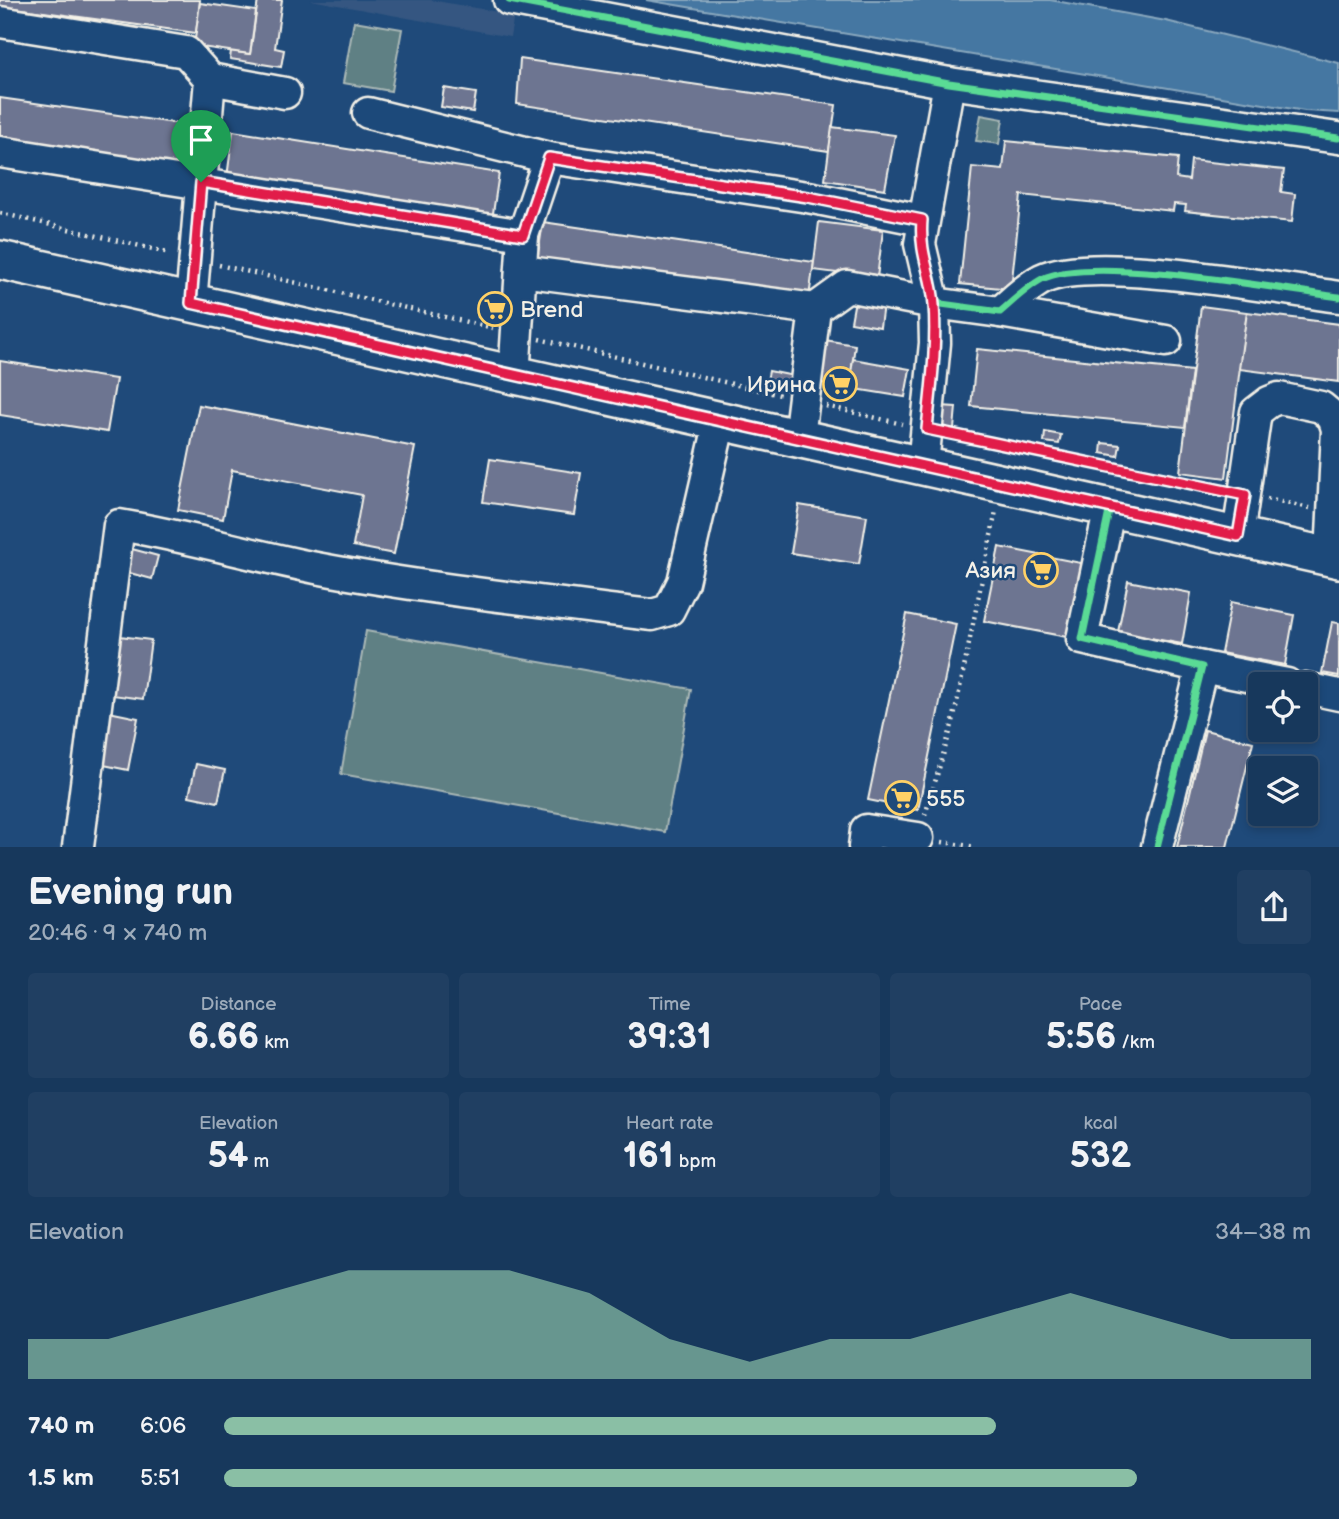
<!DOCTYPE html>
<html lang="en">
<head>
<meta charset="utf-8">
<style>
  body { margin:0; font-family:"Balsamiq Sans",sans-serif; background:#203f62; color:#f1f3f6; height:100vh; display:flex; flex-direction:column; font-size:26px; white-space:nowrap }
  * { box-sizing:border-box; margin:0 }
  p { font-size:23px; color:#9eacbb }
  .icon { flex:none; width:38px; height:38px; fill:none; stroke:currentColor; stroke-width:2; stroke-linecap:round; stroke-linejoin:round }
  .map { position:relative; height:847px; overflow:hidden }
  .panel { display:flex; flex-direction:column; background:#17385c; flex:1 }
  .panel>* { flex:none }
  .controls { position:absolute; left:1248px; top:672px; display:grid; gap:14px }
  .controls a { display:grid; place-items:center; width:70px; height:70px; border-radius:7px; background:#17385c; box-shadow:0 4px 10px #0003,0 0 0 2px #365272; font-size:35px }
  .pin { position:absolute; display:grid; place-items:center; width:60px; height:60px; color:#fff; margin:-72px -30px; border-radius:50% 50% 50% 0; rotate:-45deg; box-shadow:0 0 7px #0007 }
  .pin .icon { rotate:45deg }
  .round { display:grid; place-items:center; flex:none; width:74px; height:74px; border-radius:7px; background:#203f62 }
  .summary { display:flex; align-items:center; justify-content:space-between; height:119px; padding:0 28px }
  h1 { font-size:38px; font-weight:600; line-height:52px }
  .figures { display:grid; grid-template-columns:repeat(3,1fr); gap:10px; height:119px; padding:7px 28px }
  .figures div { display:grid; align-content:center; border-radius:7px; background:#203f62; text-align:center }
  .figures b { font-size:35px; font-weight:600 }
  .figures small { font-size:19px; font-weight:400 }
  .figures p { font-size:19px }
  .chart { height:196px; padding:14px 28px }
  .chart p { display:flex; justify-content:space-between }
  .chart svg { width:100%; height:126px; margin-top:7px; fill:#8abfa5; opacity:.7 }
  ul { padding:0 28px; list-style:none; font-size:23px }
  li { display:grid; grid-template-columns:112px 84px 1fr; align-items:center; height:52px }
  li i { height:18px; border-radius:9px; background:#8abfa5 }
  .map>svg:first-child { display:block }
  .built { fill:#365781 }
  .green { fill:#5f8084; stroke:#aab8b6; stroke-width:2 }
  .water { fill:#4477a2; stroke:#8aa8be; stroke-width:2 }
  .building { fill:#6d7491; stroke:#f4f1e8; stroke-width:2 }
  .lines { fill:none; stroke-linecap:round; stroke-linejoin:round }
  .minor-casing { stroke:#f4f1e8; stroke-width:35 }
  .major-casing { stroke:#f4f1e8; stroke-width:42 }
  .path { stroke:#f4f1e8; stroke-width:4.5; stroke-dasharray:2 5; stroke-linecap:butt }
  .minor { stroke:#1f4a7a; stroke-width:30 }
  .major { stroke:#1f4a7a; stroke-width:37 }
  .cycleway-casing { stroke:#1f4a7a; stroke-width:11 }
  .cycleway { stroke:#5adb95; stroke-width:7 }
  .route-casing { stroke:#fff; stroke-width:14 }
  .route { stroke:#e11d48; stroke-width:9 }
  .labels { text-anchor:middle; stroke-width:5; stroke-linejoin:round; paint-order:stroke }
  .poi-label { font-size:23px; fill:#f4f1e8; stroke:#1f4a7a; text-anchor:start }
</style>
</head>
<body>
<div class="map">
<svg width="1339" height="847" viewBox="0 0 1339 847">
  <rect width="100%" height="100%" fill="#1f4a7a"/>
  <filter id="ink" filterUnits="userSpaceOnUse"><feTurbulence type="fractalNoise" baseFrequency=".0143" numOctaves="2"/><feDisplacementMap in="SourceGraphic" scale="14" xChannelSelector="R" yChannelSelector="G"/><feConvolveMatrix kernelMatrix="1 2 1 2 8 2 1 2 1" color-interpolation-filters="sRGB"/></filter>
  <g filter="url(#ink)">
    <path class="built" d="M311,0h120l83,15 -4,22z"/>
    <g class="green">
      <path d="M354,21l48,8 -11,62 -48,-8z"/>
      <path d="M981,115l22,4 -4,25 -23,-3z"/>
      <path d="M366,631l325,58 -26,143 -324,-58z"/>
    </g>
    <path class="water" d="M646,0h404l116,21 173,42v50l-34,-2z"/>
    <g class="building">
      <path d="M0,0h200l-4,33 -196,-27z"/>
      <path d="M258,0h24l-7,48 9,2 -3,17 -51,-8 1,-8 19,3z"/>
      <path d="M200,3l56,8 -6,43 -56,-8z"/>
      <path d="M520,59l316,46 -7,46 -312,-47z"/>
      <path d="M444,88l32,5 -3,19 -32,-5z"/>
      <path d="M0,98l188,27 -6,43 -182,-25z"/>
      <path d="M832,127l63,8 -10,54 -60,-9z"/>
      <path d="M233,131l266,42 -7,47 -265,-42z"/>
      <path d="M1006,141l172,17 -2,20 13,2 2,-20 93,10 -3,22 14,2 -3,28 -107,-11 1,-6 -12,-1 -1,7 -152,-16 -10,94 -51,-5 12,-117 31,3z"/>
      <path d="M543,222l271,40 -6,42 -271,-43z"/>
      <path d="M819,222l64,8 -6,48 -64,-8z"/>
      <path d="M481,299l28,6 -4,17 -27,-5z"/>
      <path d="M855,300l28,4 -3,23 -29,-5z"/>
      <path d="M1201,306l46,6 -21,166 -46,-6z"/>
      <path d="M1247,312l92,12v58l-100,-13z"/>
      <path d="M819,339l36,6 -6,43 -34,-6z"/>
      <path d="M977,349l215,22 -7,56 -214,-21z"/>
      <path d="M853,359l57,10 -5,28 -56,-9z"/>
      <path d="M0,361l116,18 -9,53 -107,-17z"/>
      <path d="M769,371l25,5 -3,15 -25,-5z"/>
      <path d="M199,405l216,42 -21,107 -41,-8 9,-51 -130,-25 -9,49 -45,-9z"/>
      <path d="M941,406l15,1 -2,22 -15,-1z"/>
      <path d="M1045,432l16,3 -2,9 -15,-2z"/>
      <path d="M1102,443l18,2 -2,11 -17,-3z"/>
      <path d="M490,459l91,14 -7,42 -91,-13z"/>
      <path d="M799,505l68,11 -8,48 -68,-11z"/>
      <path d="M999,547l87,17 -14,74 -88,-17z"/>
      <path d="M132,549l26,7 -6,23 -26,-7z"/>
      <path d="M1128,581l63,12 -9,51 -64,-12z"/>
      <path d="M1231,602l63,13 -9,50 -64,-12z"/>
      <path d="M907,614l49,10 -38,186 -50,-10z"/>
      <path d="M1332,622l7,1v53l-17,-3z"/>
      <path d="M120,636l31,4 -8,59 -31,-4z"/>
      <path d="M104,711l34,7 -10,52 -34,-7z"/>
      <path d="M1205,730l48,12 -26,105h-50z"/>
      <path d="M196,764l29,6 -7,32 -29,-6z"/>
    </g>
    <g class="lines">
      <g class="minor-casing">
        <g id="minor">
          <path d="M509,0l440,83 389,55"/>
          <path d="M0,22l186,30 24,27 -19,224"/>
          <path d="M210,79l75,14"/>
          <path d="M368,113l181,45"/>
          <path d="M0,152l523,83"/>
          <path d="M521,271l294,38"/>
          <path d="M1000,312l166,29"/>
          <path d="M514,377l9,-142 26,-77 259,39 114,23"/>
          <path d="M799,437l16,-128 32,-23 87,17 66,9c13,-11 27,-25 42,-33 49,-25 236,10 297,18"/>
          <path d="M923,465l12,-122 -1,-40 -14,-59 29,-161"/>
          <path d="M1110,507l-28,132 120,28 -45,180"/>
          <path d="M1238,536l18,-124 13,-10 10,-4 42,9 12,10 4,12 -6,128"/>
          <path d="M1202,667l85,17"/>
          <path d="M1306,688l33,7"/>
          <path d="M78,847l41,-322c67,11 131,30 197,43 111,21 224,33 336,47l17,-5 14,-28 37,-161"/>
          <path d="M864,847l2,-17 52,8"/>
        </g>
      </g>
      <g class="major-casing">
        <path id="major" d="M0,260l1339,299"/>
      </g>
      <g class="path">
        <path d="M0,213l170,40"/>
        <path d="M219,265l274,63"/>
        <path d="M539,339l241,56"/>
        <path d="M826,406l76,18"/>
        <path d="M952,435l269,55"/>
        <path d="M1267,499l43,9"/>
        <path d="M925,815l28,-93 43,-211"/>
        <path d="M942,842l34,5"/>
      </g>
      <use href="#minor" class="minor"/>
      <use href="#major" class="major"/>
      <g class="cycleway-casing">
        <g id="cycleway">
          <path d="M509,0l440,83 389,55"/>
          <path d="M934,303l66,9c13,-11 27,-25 42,-33 49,-25 236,10 297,18"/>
          <path d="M1110,507l-28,132 120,28 -45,180"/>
        </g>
      </g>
      <use href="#cycleway" class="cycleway"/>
    </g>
  </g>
  <g class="lines" filter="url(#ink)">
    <g class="route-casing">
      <path id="route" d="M549,158l259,39 114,23c-3,36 10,53 12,85 3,41 -3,83 -7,124l318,66 -7,41 -1047,-233 10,-121 322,53z"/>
    </g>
    <use href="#route" class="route"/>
  </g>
  <defs>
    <g id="supermarket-ring" transform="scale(1.75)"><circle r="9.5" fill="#1f4a7a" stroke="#ffd166" stroke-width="1.5"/><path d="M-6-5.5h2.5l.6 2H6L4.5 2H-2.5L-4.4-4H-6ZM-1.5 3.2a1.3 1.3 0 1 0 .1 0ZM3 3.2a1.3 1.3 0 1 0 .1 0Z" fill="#ffd166"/></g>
  </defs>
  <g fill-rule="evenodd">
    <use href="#supermarket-ring" x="495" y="309"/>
    <use href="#supermarket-ring" x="840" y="384"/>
    <use href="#supermarket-ring" x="1041" y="570"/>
    <use href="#supermarket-ring" x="902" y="798"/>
  </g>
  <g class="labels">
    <g class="poi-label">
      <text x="520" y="317">Brend</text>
      <text x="816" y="392" text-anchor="end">Ирина</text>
      <text x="1016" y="578" text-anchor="end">Азия</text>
      <text x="926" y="806">555</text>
    </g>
  </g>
</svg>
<div class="controls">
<a><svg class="icon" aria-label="locate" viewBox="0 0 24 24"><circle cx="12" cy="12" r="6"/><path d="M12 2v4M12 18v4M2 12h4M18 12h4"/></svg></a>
<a><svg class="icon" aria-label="layers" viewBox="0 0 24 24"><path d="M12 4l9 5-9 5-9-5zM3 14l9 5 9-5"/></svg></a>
</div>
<div class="pin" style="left:201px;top:182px;background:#1e9e55"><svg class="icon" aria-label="arrive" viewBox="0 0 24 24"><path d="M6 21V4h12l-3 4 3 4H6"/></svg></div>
</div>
<section class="panel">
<div class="summary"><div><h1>Evening run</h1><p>20:46 · 9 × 740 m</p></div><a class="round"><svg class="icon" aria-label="share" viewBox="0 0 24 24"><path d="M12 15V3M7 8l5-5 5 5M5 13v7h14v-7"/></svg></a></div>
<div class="figures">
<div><p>Distance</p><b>6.66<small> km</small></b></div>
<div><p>Time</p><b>39:31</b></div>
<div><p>Pace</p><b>5:56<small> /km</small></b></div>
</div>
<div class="figures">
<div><p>Elevation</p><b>54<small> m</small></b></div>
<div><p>Heart rate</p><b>161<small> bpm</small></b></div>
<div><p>kcal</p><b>532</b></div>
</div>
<div class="chart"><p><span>Elevation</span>34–38 m</p>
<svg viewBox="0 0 160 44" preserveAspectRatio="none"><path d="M0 44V30L10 30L20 22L30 14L40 6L50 6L60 6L70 14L80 30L90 38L100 30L110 30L120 22L130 14L140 22L150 30L160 30V44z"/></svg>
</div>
<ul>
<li><b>740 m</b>6:06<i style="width:71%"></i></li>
<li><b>1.5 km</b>5:51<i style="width:84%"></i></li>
</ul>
</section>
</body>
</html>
